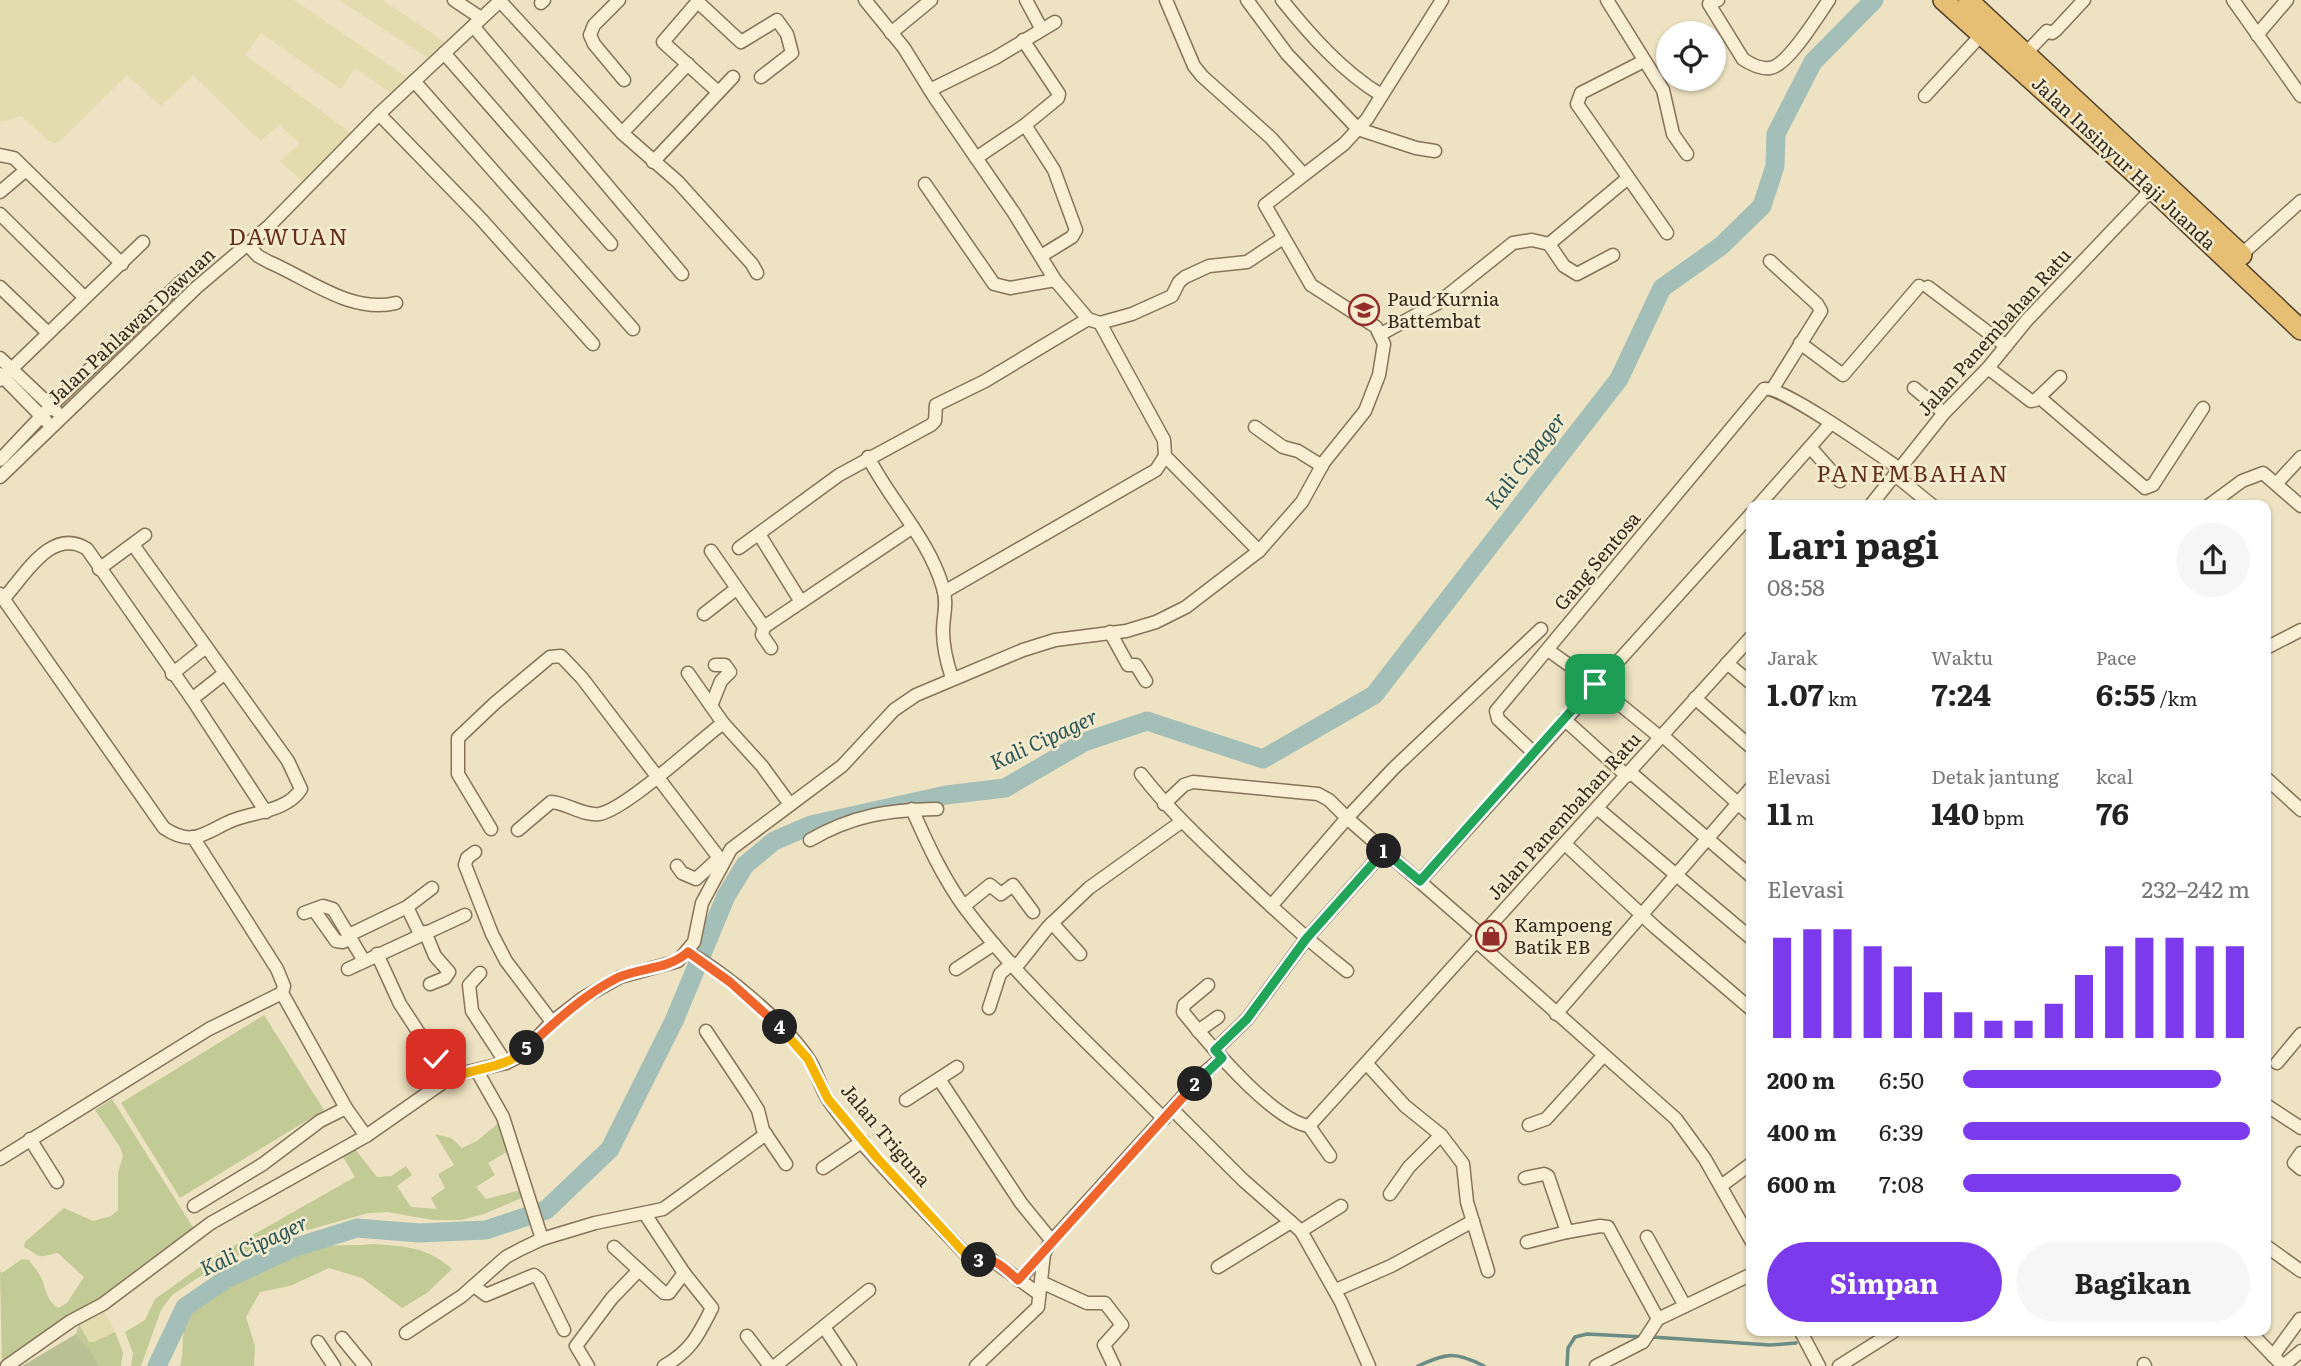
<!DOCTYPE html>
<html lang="id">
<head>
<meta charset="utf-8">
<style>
  body { margin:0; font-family:Literata,serif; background:#f6f6f6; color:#222; height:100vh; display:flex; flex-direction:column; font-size:26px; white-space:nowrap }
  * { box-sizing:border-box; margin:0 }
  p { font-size:23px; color:#767676 }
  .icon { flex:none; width:38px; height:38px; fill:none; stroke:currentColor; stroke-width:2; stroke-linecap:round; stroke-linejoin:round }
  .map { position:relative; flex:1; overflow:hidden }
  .panel { position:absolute; left:1746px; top:500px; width:525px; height:836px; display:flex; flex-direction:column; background:#fff; border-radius:14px; box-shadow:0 2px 5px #0004 }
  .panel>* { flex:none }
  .buttons { position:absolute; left:1656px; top:21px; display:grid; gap:14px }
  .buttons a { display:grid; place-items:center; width:70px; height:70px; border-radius:50%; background:#fff; box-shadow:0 2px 5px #0004; font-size:35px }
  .pin { position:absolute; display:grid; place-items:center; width:60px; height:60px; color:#fff; margin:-30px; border-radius:14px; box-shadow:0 4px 10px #0006 }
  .km { position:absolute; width:35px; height:35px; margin:-18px; border-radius:50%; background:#222; color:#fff; font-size:19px; line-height:35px; text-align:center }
  .round { display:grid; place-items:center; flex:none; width:74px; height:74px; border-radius:37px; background:#f6f6f6 }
  .summary { display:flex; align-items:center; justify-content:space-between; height:119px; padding:0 21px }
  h1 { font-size:38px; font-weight:700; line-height:52px }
  .metrics { display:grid; grid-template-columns:repeat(3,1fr); gap:10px; height:119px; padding:7px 21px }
  .metrics div { display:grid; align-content:center }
  .metrics b { font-size:30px; font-weight:700 }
  .metrics small { font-size:19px; font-weight:400 }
  .metrics p { font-size:19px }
  .chart { height:196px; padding:14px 21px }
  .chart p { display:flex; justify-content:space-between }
  .chart svg { width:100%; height:126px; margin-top:7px; stroke:#7c3aed; stroke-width:6 }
  .action { display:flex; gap:14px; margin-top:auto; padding:14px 21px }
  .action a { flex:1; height:80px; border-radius:42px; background:#7c3aed; color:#fff; font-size:28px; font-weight:700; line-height:80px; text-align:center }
  .action a+a { background:#f6f6f6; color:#222 }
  ul { padding:0 21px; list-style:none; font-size:23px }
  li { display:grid; grid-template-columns:112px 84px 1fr; align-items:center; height:52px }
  li i { height:18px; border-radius:9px; background:#7c3aed }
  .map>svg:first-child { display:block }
  .farmland { fill:#e3dcae }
  .green { fill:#c2cb95 }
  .cemetery { fill:#b8c094 }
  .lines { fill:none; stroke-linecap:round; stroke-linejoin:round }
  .stream { stroke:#6b8d86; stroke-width:3.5 }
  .river { stroke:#a3bfb8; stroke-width:19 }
  .minor-casing { stroke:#867359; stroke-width:15 }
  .trunk-casing { stroke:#54412d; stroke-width:22 }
  .minor { stroke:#f8efd4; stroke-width:12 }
  .trunk { stroke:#e6bf75; stroke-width:19 }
  .split-1-casing { stroke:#fff; stroke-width:14 }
  .split-2-casing { stroke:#fff; stroke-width:14 }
  .split-3-casing { stroke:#fff; stroke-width:14 }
  .split-4-casing { stroke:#fff; stroke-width:14 }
  .split-5-casing { stroke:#fff; stroke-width:14 }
  .split-6-casing { stroke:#fff; stroke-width:14 }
  .split-1 { stroke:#22a559; stroke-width:9 }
  .split-2 { stroke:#22a559; stroke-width:9 }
  .split-3 { stroke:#f0652b; stroke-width:9 }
  .split-4 { stroke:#f5b400; stroke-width:9 }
  .split-5 { stroke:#f0652b; stroke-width:9 }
  .split-6 { stroke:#f5b400; stroke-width:9 }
  .labels { text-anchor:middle; stroke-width:5; stroke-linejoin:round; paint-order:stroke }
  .street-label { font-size:19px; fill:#362a1d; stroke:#f5ecd0 }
  .poi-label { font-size:19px; fill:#362a1d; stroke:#f5ecd0; text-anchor:start }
  .water-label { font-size:21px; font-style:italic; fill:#2c5655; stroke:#f5ecd0 }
  .quarter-label { font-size:23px; letter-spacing:2px; fill:#622e1d; stroke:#f5ecd0 }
</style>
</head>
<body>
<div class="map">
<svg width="2301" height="1366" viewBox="0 0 2301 1366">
  <rect width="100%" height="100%" fill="#ede2c1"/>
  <g class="farmland">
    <path d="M0,0h294l114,78 -17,15 -36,-25 -14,21 -80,-56 -16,22 106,78 -49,48 -22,-20 20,-18 -21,-18 -18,16 -68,-66 -32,31 -34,-31 -66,65 -5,3 -6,-1 -29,-26 -21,6z"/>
    <path d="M339,0h43l66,44 -17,16z"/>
    <path d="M104,1309l11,23 -21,10h-5l-10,-18z"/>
  </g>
  <g class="green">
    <path d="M264,1015l60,95 -144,88 -59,-95z"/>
    <path d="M112,1099l82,130 -56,39 -30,27 -106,70 -2,-94 2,2 20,-14 7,1c3,5 7,9 10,14 7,10 5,25 19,34l9,-5 17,-26 -26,-24c-23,5 -15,5 -34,-6l1,-5 39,-34 29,13 18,-5 7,-6v-37l5,-17 -3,-9 -25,-37z"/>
    <path d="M501,1121l9,29 -22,13 7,12 -19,12 10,12 31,-8 8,2 -1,4 -40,17 -23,6h-28l-46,-8 -19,1 -60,17 -83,30 -53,35 -11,15 -20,56h-10l2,-13 -8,-21 20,-12 10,-21 59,-42 141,-80 -12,-20 12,-8 22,28 14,-1 15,-10 6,9 -15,11 14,21 26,2 -6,-11 14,-10 -7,-14 16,-9 -19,-31 16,4 11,10 15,-7z"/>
    <path d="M373,1244c31,2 55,3 79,25l-25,24 -25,15 -40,-30 -33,-10 -39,18 -30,6 -14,25 9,29 -1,20h-74c5,-15 0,-32 7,-48 10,-25 110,-66 137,-71 16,-3 33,-1 49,-3z"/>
    <path d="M79,1324l10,18h5l21,-10 8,20 -2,14h-22l-9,-16 -14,-16z"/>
  </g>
  <path class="cemetery" d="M76,1334l14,16 9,16h-77z"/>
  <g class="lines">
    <g class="stream">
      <path d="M1652,1337l118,8 26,-2"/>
      <path d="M1418,1366c29,-13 37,-15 66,0"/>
      <path d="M1567,1366l1,-18 7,-11 12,-3 57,3"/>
    </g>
    <path class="river" d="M157,1366l28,-59 41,-28 67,-31 64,-20 62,5 67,-3 60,-20 64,-61 64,-128 52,-125 19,-31 29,-24 37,-16 135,-30 59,-7 79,-46 63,-21 116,38 111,-64 245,-316 43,-91 59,-42 41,-40 13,-40 1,-32 37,-72 61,-62"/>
    <g class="minor-casing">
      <g id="minor">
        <path d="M454,0l27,18"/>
        <path d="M619,0l-25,25 -4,10 4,9 30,36"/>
        <path d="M699,0l-36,42 55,50"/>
        <path d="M865,0l39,48 31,50 79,115 41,67 33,39 12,4 32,-9 40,-18 7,-14 6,-5 24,-11 38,-4 36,-24"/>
        <path d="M1026,0l15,28"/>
        <path d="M1166,0l28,66 8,10 69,62 32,36"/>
        <path d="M1247,0l40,54 71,75 58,19 19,3"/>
        <path d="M1282,0c29,36 60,71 99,95"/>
        <path d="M1607,0l56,90 10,44 14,20"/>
        <path d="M1718,0l-9,4 34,55c7,5 18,10 27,9 18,-2 48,-53 59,-68"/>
        <path d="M2233,0l68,96"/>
        <path d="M500,1l122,132 56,49 74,82 5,9"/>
        <path d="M698,2l43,40 36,-22 10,14 5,19 -31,24"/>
        <path d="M541,3l3,-3"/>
        <path d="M473,26l209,248"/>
        <path d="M891,33l40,-33"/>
        <path d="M2257,35l30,-35"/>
        <path d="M1023,40l36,54 -1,4 -33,27 29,45 22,60 -4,7 -31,19"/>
        <path d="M444,53l167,191"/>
        <path d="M2026,53l21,-22 5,2 4,-3 28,-30"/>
        <path d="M1644,61l-63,32 -4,11 90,129"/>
        <path d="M414,81l219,248"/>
        <path d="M930,90l65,-32 60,-36"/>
        <path d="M1925,96l57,-62"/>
        <path d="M379,114l102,105 112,125"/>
        <path d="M622,133l66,-69"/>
        <path d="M0,155l14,3 108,106"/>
        <path d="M976,158l49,-33"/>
        <path d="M653,162l80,-85"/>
        <path d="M925,184l69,100 16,4 45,-8"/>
        <path d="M0,192l26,-22"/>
        <path d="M0,214l84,83"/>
        <path d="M247,244l11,12 11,6c40,17 82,52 127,41"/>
        <path d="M1549,244l79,-66"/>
        <path d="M2242,254l59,-53"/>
        <path d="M1770,261l47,43 4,7 -48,77"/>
        <path d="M0,287l48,46"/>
        <path d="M1928,287l78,59"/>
        <path d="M1100,323l64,117 1,16 94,95"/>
        <path d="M1381,334l57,-31 75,-60 19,-3 17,4 15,22 13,8 36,-19"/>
        <path d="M1800,343l43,32 76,-89"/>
        <path d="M0,358l56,53"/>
        <path d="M1988,368l43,33 5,-1 24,-23"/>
        <path d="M0,374l46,47"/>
        <path d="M0,380l143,-138"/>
        <path d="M1914,388l30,25"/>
        <path d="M2039,397l106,91 8,-3 50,-77"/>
        <path d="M1255,427l28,20 15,4 24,15"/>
        <path d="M1810,447l30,34"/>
        <path d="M868,457c23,45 61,82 75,131 5,15 0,28 0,43 0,17 4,32 9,47"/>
        <path d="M0,460l51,-54 132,-126"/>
        <path d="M1895,475l38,31"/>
        <path d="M0,477l197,-190 72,-61 110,-112 122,-114"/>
        <path d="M2276,484l25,-27"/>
        <path d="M1758,506l73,-83"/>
        <path d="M1870,506l74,-93 44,-45 39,-48 125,-131"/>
        <path d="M2208,506l34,-25 21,-8 38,33"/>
        <path d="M759,534l42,68"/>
        <path d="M739,548l100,-73 92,-50 4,-4 1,-16 49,-24 103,-62"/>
        <path d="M711,551l53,76 -2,8 9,13"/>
        <path d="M99,569l46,-34"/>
        <path d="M944,592l212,-122 9,-14"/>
        <path d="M0,594l164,234c9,6 20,11 31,9 13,-3 24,-11 36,-16 22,-9 57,-10 70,-32l-13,-28 -154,-215"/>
        <path d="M4,598c20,-21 47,-72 83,-49l105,150 74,113"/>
        <path d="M704,614l32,-25"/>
        <path d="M764,627l149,-100"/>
        <path d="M1110,632l18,33h8l10,16"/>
        <path d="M2266,648l35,-18"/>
        <path d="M1548,650l47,34 66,54"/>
        <path d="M1727,663l25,21"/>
        <path d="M688,673l35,50 39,43 27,37"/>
        <path d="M172,674l34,-27"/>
        <path d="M1695,698l57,50"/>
        <path d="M192,699l33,-26"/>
        <path d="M711,706l10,-25 9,-9 -5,-7h-10"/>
        <path d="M1564,719l63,57"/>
        <path d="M1663,736l89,80"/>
        <path d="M1534,753l-36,-34 -2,-8 268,-322c15,-5 117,67 136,80"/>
        <path d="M1630,772l122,105"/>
        <path d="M1141,774c24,31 49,55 77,82 42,40 83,79 129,115"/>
        <path d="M2266,778l35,32"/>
        <path d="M1164,804l20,-19 9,-3 125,12 11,6 18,18 -76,88"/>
        <path d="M1597,808l155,131"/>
        <path d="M912,809c15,34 31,69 53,99 56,75 133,144 199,211"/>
        <path d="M491,829l-33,-55v-36l37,-35 55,-46 11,-1 21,22 141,185"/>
        <path d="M518,830l33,-28c16,1 32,14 48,12 26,-4 99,-72 124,-91"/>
        <path d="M193,837l84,132 7,17 -2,7 64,115 20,28"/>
        <path d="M810,840c43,-25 79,-30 127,-31"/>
        <path d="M1565,844l91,84 96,82"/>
        <path d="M475,852l-8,6 -2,7 27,69 14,27 46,61"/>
        <path d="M677,866l5,7 14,6 23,-21"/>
        <path d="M1420,881l332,-368"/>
        <path d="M964,906l26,-21 11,9 12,-9 20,27"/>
        <path d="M407,907l13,27"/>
        <path d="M314,910l22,31 7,1 8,-4"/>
        <path d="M304,913l19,-7 10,3 31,52"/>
        <path d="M1052,923l28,31"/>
        <path d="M425,932l10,24 14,16 -4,6 -15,6"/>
        <path d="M349,935l58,-28 25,-19"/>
        <path d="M1481,935l-134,-117 47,-50 147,-139"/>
        <path d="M1476,941l200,178 29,40 47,83"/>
        <path d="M688,952c40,24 93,67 120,106 9,13 12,30 21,43 41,57 95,108 143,160l20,-1 47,34"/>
        <path d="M377,954l23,50 36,55 9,22"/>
        <path d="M1016,967l32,-40 41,-39 92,-66"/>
        <path d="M348,969l117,-54"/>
        <path d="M956,969l38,-25"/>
        <path d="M480,973l-11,12 3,26 34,52"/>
        <path d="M1208,985l-24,20 -1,7c24,30 89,108 126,114l443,-490"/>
        <path d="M989,1008l11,-34 12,-11"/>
        <path d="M1556,1014l196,-227"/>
        <path d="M706,1031l42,63 10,16 5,20 23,34"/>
        <path d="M1198,1031l20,-14"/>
        <path d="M1215,1050l32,-31 59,-80 78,-88"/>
        <path d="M2277,1063l24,-29"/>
        <path d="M1367,1064l38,42 36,29 22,29 4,38 21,69"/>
        <path d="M477,1071l26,46 39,122"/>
        <path d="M939,1079l82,124 31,38"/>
        <path d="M906,1100l51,-33"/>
        <path d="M2266,1105l35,23"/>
        <path d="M1172,1109l71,71 58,51 40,71 28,64"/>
        <path d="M1529,1125l17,-6 57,-63"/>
        <path d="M1309,1126l21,30"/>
        <path d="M30,1139l27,43"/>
        <path d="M2301,1153l-7,10 7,6"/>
        <path d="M0,1159l209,-130 73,-36"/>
        <path d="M823,1168l40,-27"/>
        <path d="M1525,1178l19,-4 4,2 19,56 33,-6 8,1 50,92"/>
        <path d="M1721,1186l31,-23"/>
        <path d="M1390,1194l19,-27 32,-32"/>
        <path d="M194,1206l69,-42 57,-43 26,-13"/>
        <path d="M645,1214l39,59 28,35c-13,26 -21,43 -48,58"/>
        <path d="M1301,1231l40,-25"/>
        <path d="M1647,1237l38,69"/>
        <path d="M1527,1242l40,-10"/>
        <path d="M2266,1246l35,25"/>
        <path d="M614,1247l50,46h5l15,-20"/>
        <path d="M1218,1267l73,-45"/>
        <path d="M1018,1280l26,-26"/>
        <path d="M1041,1282l46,21h18l17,22 -18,20 10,21"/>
        <path d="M474,1286l12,9 48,-20 5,4 25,51"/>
        <path d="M1336,1290l55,-24 82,-45"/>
        <path d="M824,1327l26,39"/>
        <path d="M1801,1332l18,34"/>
        <path d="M2250,1332l33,34"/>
        <path d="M406,1333l56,-37 44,-39 15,-8 21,-10 53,-16 68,-14 103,-75"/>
        <path d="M747,1336l23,30"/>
        <path d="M342,1338l23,28"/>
        <path d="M318,1342l16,24"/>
        <path d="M2273,1356l27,-37"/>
        <path d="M2144,1364l1,2"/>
        <path d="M7,1366l64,-45 32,-17 108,-81 155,-87 79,-55 14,-7 47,-11 14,-7 32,-34 31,-24 37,-21 58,-16 16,-19 8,-39 29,-54 111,-83 52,-56 22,-15 107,-45 32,-10 71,-9 30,-9 30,-15 73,-56 43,-49 22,-40 41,-51 14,-36 5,-31 -8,-17 -65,-42 -46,-80 79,-61 23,-25 75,-119"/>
        <path d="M588,1366l-12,-20 36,-48 27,-28"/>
        <path d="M775,1366l94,-76"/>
        <path d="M976,1366l62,-59 6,-53 5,-10 156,-172 17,-14"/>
        <path d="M1596,1366l47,-24 15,-23 94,-45"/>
        <path d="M1839,1366l54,-34"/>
        <path d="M2283,1366l18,-15"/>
      </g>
    </g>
    <g class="trunk-casing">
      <g id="trunk">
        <path d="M1943,0l209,189 149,141"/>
        <path d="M1968,0l274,255"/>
      </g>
    </g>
    <use href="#minor" class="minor"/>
    <use href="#trunk" class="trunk"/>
  </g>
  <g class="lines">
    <g class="split-1-casing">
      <path id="split-1" d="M1384,851l36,30 175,-197"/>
    </g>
    <g class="split-2-casing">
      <path id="split-2" d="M1195,1084l27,-26 -7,-8 32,-31 59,-80 78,-88"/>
    </g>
    <g class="split-3-casing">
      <path id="split-3" d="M979,1260c17,-3 27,10 39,20l177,-196"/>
    </g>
    <g class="split-4-casing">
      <path id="split-4" d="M780,1027l28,32 20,40 50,60 94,102 7,-1"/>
    </g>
    <g class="split-5-casing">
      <path id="split-5" d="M527,1048c29,-27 55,-52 90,-70 24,-11 51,-8 71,-26l42,30 50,45"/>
    </g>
    <g class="split-6-casing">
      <path id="split-6" d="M436,1059l9,22c27,-15 59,-10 82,-33"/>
    </g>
    <use href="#split-1" class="split-1"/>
    <use href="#split-2" class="split-2"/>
    <use href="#split-3" class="split-3"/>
    <use href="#split-4" class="split-4"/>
    <use href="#split-5" class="split-5"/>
    <use href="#split-6" class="split-6"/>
  </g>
  <defs>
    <g id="school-ring" transform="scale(1.575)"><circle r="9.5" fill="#f5ecd0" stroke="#942e2a" stroke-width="1.5"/><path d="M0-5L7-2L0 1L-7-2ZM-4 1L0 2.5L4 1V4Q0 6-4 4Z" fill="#942e2a"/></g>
    <g id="shop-ring" transform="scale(1.575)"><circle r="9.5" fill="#f5ecd0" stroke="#942e2a" stroke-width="1.5"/><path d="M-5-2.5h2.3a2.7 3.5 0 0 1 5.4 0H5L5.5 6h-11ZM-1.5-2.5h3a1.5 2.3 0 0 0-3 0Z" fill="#942e2a"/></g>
  </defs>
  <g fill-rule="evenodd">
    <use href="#school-ring" x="1364" y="310"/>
    <use href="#shop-ring" x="1491" y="936"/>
  </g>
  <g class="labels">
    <g class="street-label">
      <text transform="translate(2124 163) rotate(43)" y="7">Jalan Insinyur Haji Juanda</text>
      <text transform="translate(131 326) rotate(-43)" y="7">Jalan Pahlawan Dawuan</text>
      <text transform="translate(1994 332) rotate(-48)" y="7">Jalan Panembahan Ratu</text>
      <text transform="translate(1597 561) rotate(-50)" y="7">Gang Sentosa</text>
      <text transform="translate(1564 816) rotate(-48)" y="7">Jalan Panembahan Ratu</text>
      <text transform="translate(886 1135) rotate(50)" y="7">Jalan Triguna</text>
    </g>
    <g class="poi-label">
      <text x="1387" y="306">Paud Kurnia<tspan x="1387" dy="22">Battembat</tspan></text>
      <text x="1514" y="932">Kampoeng<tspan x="1514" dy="22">Batik EB</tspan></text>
    </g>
    <g class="water-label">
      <text transform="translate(1526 461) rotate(-52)" y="7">Kali Cipager</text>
      <text transform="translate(1044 740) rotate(-25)" y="7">Kali Cipager</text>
      <text transform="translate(254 1246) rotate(-25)" y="7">Kali Cipager</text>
    </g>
    <g class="quarter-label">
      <text x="289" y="245">DAWUAN</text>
      <text x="1913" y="482">PANEMBAHAN</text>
    </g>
  </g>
</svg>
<div class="buttons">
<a><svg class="icon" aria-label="locate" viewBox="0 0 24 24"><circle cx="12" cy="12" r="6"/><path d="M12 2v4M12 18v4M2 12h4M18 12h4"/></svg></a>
</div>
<div class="pin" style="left:1595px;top:684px;background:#1e9e55"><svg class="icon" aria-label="arrive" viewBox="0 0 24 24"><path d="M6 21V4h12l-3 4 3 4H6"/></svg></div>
<div class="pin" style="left:436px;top:1059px;background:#d93025"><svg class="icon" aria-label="check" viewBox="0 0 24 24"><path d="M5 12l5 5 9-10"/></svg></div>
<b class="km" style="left:1384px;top:851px">1</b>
<b class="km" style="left:1195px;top:1084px">2</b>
<b class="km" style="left:979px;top:1260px">3</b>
<b class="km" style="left:780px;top:1027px">4</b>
<b class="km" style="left:527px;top:1048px">5</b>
<section class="panel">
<div class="summary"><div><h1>Lari pagi</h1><p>08:58</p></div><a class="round"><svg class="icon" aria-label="share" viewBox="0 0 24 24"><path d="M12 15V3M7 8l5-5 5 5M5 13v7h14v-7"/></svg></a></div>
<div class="metrics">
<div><p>Jarak</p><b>1.07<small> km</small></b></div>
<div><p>Waktu</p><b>7:24</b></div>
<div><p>Pace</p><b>6:55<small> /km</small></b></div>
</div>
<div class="metrics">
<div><p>Elevasi</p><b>11<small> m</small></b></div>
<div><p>Detak jantung</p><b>140<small> bpm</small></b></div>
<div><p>kcal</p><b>76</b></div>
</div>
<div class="chart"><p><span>Elevasi</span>232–242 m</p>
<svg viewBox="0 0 160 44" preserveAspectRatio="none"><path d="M5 44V9M15 44V6M25 44V6M35 44V12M45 44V19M55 44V28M65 44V35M75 44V38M85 44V38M95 44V32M105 44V22M115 44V12M125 44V9M135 44V9M145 44V12M155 44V12"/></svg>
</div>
<ul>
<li><b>200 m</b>6:50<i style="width:90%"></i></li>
<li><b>400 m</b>6:39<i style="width:100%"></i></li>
<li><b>600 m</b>7:08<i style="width:76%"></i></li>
</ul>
<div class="action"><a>Simpan</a><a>Bagikan</a></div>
</section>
</div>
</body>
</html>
